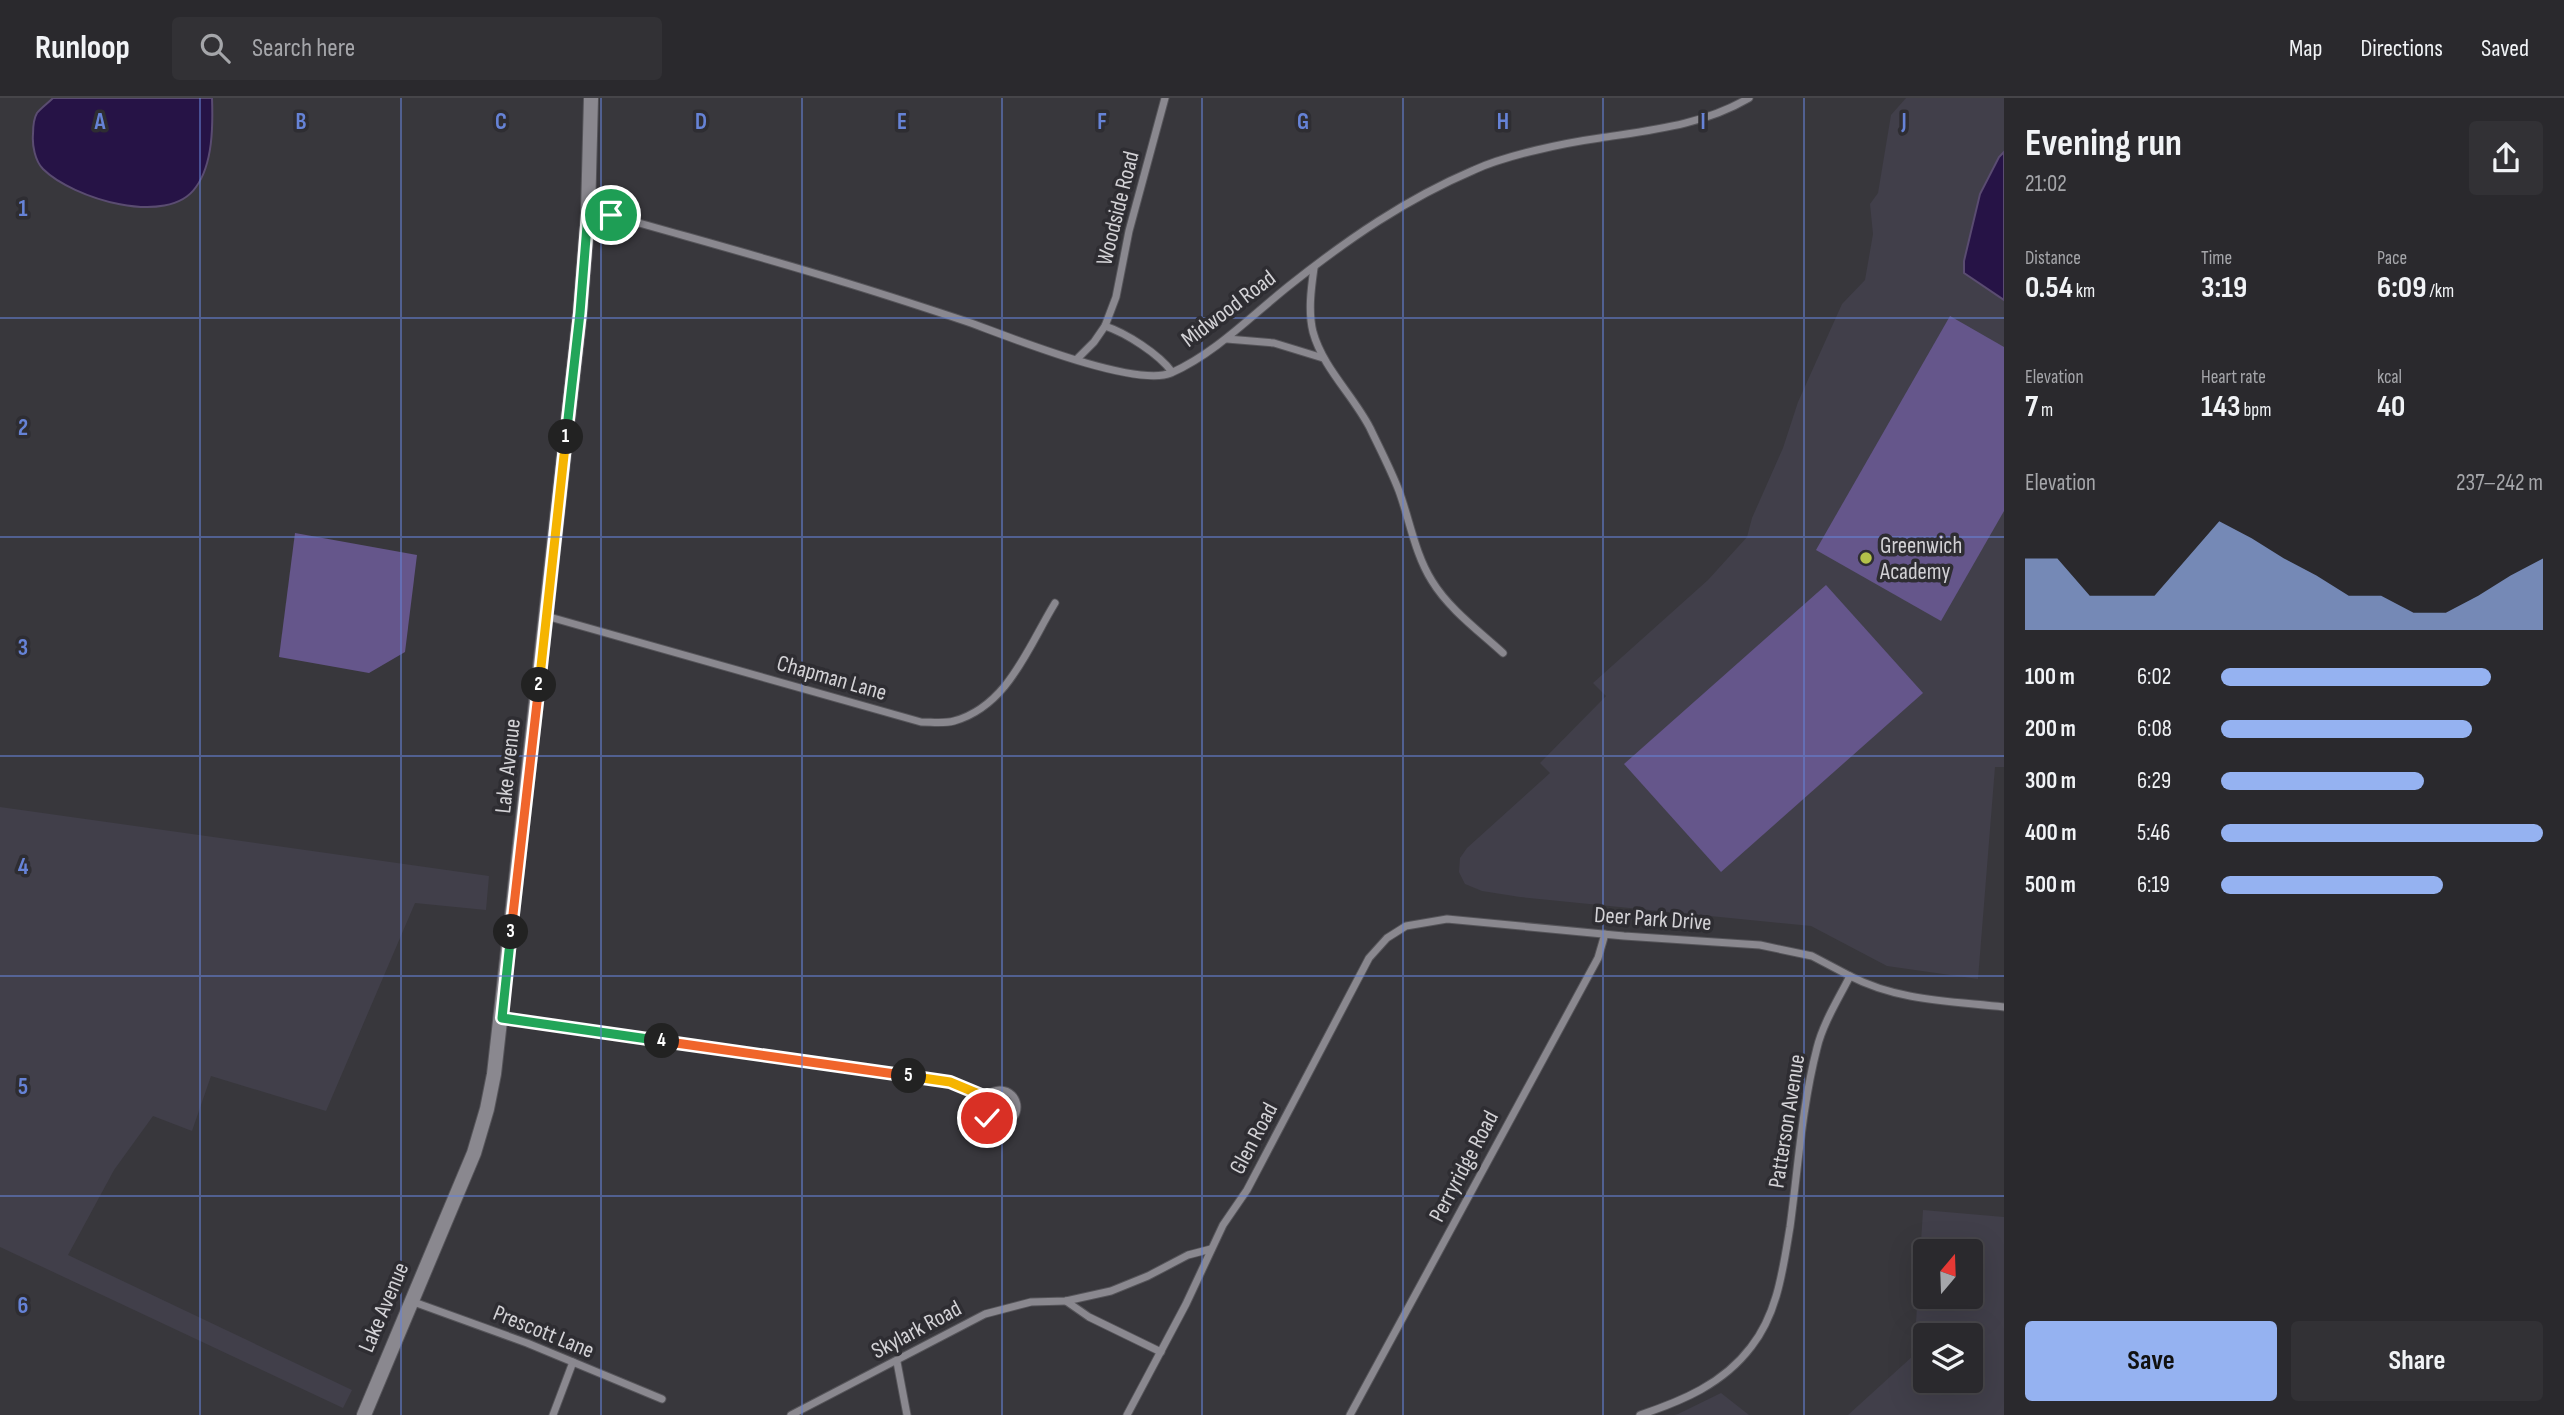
<!DOCTYPE html>
<html lang="en">
<head>
<meta charset="utf-8">
<style>
  body { margin:0; font-family:"Sofia Sans Condensed",sans-serif; background:#323135; color:#f1f3f6; height:100vh; display:flex; flex-direction:column; font-size:26px; white-space:nowrap }
  * { box-sizing:border-box; margin:0 }
  p { font-size:23px; color:#a5a6aa }
  .icon { flex:none; width:38px; height:38px; fill:none; stroke:currentColor; stroke-width:2; stroke-linecap:round; stroke-linejoin:round }
  .map { position:relative; flex:1; overflow:hidden }
  .drawer { display:flex; flex-direction:column; background:#2a292d; width:560px }
  .drawer>* { flex:none }
  .needle { width:46px; rotate:19deg }
  .controls { position:absolute; left:1913px; top:1141px; display:grid; gap:14px }
  .controls a { display:grid; place-items:center; width:70px; height:70px; border-radius:7px; background:#2a292d; box-shadow:0 7px 28px #0002,0 0 0 2px #464549; font-size:35px }
  .pin { position:absolute; display:grid; place-items:center; width:60px; height:60px; color:#fff; margin:-30px; border:4px solid #fff; border-radius:50%; box-shadow:0 2px 7px #0007 }
  .km { position:absolute; width:35px; height:35px; margin:-18px; border-radius:50%; background:#222; color:#fff; font-size:19px; line-height:35px; text-align:center }
  .round { display:grid; place-items:center; flex:none; width:74px; height:74px; border-radius:7px; background:#323135 }
  .overview { display:flex; align-items:center; justify-content:space-between; height:119px; padding:0 21px }
  h1 { font-size:38px; font-weight:700; line-height:52px }
  .figures { display:grid; grid-template-columns:repeat(3,1fr); gap:10px; height:119px; padding:7px 21px }
  .figures div { display:grid; align-content:center }
  .figures b { font-size:30px; font-weight:700 }
  .figures small { font-size:19px; font-weight:400 }
  .figures p { font-size:19px }
  .chart { height:196px; padding:14px 21px }
  .chart p { display:flex; justify-content:space-between }
  .chart svg { width:100%; height:126px; margin-top:7px; fill:#95b2f1; opacity:.7 }
  .button { display:flex; gap:14px; margin-top:auto; padding:14px 21px }
  .button a { flex:1; height:80px; border-radius:7px; background:#95b2f1; color:#111; font-size:28px; font-weight:700; line-height:80px; text-align:center }
  .button a+a { background:#323135; color:#f1f3f6 }
  ul { padding:0 21px; list-style:none; font-size:23px }
  li { display:grid; grid-template-columns:112px 84px 1fr; align-items:center; height:52px }
  li i { height:18px; border-radius:9px; background:#95b2f1 }
  header { display:flex; align-items:center; gap:42px; box-sizing:border-box; height:98px; padding:0 35px; background:#2a292d; border-bottom:2px solid #464549 }
  header strong { font-size:33px }
  nav { display:flex; gap:38px; margin-inline-start:auto; font-size:24px }
  .search { width:490px; height:63px; background:#323135; display:flex; align-items:center; gap:18px; box-sizing:border-box; padding:0 24px; border-radius:7px; color:#a5a6aa; font-size:26px }
  main { display:flex; flex:1; min-height:0 }
  .map>svg:first-child { display:block }
  .built { fill:#413f4a; fill-rule:evenodd }
  .green { fill:#65568b }
  .water { fill:#261346; stroke:#5a4c71; stroke-width:2 }
  .lines { fill:none; stroke-linecap:round; stroke-linejoin:round }
  .street-casing { stroke:#555459; stroke-width:9 }
  .secondary-casing { stroke:#555459; stroke-width:16 }
  .street { stroke:#8a888f; stroke-width:7 }
  .secondary { stroke:#8a888f; stroke-width:14 }
  .split-1-casing { stroke:#fff; stroke-width:14 }
  .split-2-casing { stroke:#fff; stroke-width:14 }
  .split-3-casing { stroke:#fff; stroke-width:14 }
  .split-4-casing { stroke:#fff; stroke-width:14 }
  .split-5-casing { stroke:#fff; stroke-width:14 }
  .split-6-casing { stroke:#fff; stroke-width:14 }
  .split-1 { stroke:#22a559; stroke-width:9 }
  .split-2 { stroke:#f5b400; stroke-width:9 }
  .split-3 { stroke:#f0652b; stroke-width:9 }
  .split-4 { stroke:#22a559; stroke-width:9 }
  .split-5 { stroke:#f0652b; stroke-width:9 }
  .split-6 { stroke:#f5b400; stroke-width:9 }
  .grid { fill:none; stroke:#6683d7; stroke-width:2; stroke-opacity:0.55 }
  .poi-dot { fill:#b4c24a; stroke:#2e2d32; stroke-width:2.5 }
  .labels { text-anchor:middle; stroke-width:7; stroke-linejoin:round; paint-order:stroke }
  .street-label { font-size:23px; fill:#d3d2d6; stroke:#2e2d32 }
  .poi-label { font-size:23px; fill:#d3d2d6; stroke:#2e2d32; text-anchor:start }
  .grid-label { font-size:23px; text-anchor:middle; font-weight:bold; fill:#6683d7; stroke:#2e2d32; stroke-width:7; stroke-linejoin:round; paint-order:stroke }
</style>
</head>
<body>
<header>
<strong>Runloop</strong>
<div class="search"><svg class="icon" aria-label="search" viewBox="0 0 24 24"><circle cx="10" cy="10" r="6"/><path d="M15 15l6 6"/></svg>Search here</div>
<nav><a>Map</a><a>Directions</a><a>Saved</a></nav>
</header>
<main>
<div class="map">
<svg width="2004" height="1317" viewBox="0 0 2004 1317">
  <rect width="100%" height="100%" fill="#38373c"/>
  <g class="built">
    <path d="M1906,0h98v669h-9l-17,212 -91,-13 -76,-40 -291,-29 -38,-6 -17,-7 -6,-12 1,-14 7,-10 83,-75 -10,-10 66,-67 -13,-13 115,-103 39,-43 5,-19 31,-70 15,-46 44,-98 23,-24 8,-46 -3,-30 8,-11 13,-78z"/>
    <path d="M0,709l489,69 -3,34 -71,-7 -89,208 -115,-35 -19,55 -39,-15 -39,54 -46,85 284,135 -9,18 -343,-161z"/>
    <path d="M1923,1112l81,7v198h-156l66,-60zM1970,1153v46h-45v-46zM1970,1237v46h-45v-46z"/>
    <path d="M1721,1295l28,22h-75l4,-1z"/>
  </g>
  <g class="green">
    <path d="M1950,218l54,31v164l-63,110 -125,-71z"/>
    <path d="M295,435l122,22 -12,97 -36,21 -90,-16z"/>
    <path d="M1826,487l97,108 -202,179 -97,-108z"/>
  </g>
  <g class="water">
    <path d="M53,0h159c1,27 1,66 -16,89 -28,41 -124,11 -153,-18 -8,-8 -11,-24 -10,-35 0,-6 1,-16 4,-21 4,-5 11,-10 16,-15z"/>
    <path d="M2004,54v148l-40,-27v-12l16,-67 19,-37z"/>
  </g>
  <g class="lines">
    <g class="street-casing">
      <g id="street">
        <path d="M588,115l23,2c80,23 159,44 239,69 39,12 79,25 118,38 39,14 167,66 203,51 45,-20 81,-58 119,-88 58,-46 116,-86 184,-115 33,-15 90,-27 126,-32 52,-8 103,-13 149,-40"/>
        <path d="M1314,170c-3,21 -6,44 -1,64 10,36 40,63 57,96 10,21 21,42 29,63 11,30 16,63 33,90 17,28 47,50 71,72"/>
        <path d="M1105,228c21,7 54,28 67,46"/>
        <path d="M1227,241l47,4 49,15"/>
        <path d="M1077,261l17,-17 11,-16 11,-29 13,-66 36,-133"/>
        <path d="M546,518l375,106c11,0 22,2 33,-1 54,-15 74,-74 101,-118"/>
        <path d="M502,920l448,64 36,15"/>
        <circle cx="1000" cy="1009" r="17"/>
        <path d="M411,1203l116,42 135,56"/>
        <path d="M1066,1203l23,16 72,35"/>
        <path d="M897,1264l10,53"/>
        <path d="M553,1317l20,-53"/>
        <path d="M791,1317l194,-101 46,-12 35,-1 45,-10 37,-15 40,-21 23,-6"/>
        <path d="M1127,1317l59,-111 37,-79 24,-35 122,-232 18,-20 19,-12 41,-7 177,17 136,9 52,11 38,20"/>
        <path d="M1350,1317l248,-457 7,-24"/>
        <path d="M1640,1317c42,-14 83,-31 111,-68 27,-34 32,-79 39,-120 8,-59 12,-121 27,-179 6,-25 22,-50 33,-72 48,25 101,25 154,31"/>
      </g>
    </g>
    <g class="secondary-casing">
      <path id="secondary" d="M364,1317l110,-262 13,-44 7,-35 86,-761 8,-100 3,-115"/>
    </g>
    <use href="#street" class="street"/>
    <use href="#secondary" class="secondary"/>
  </g>
  <g class="lines">
    <g class="split-1-casing">
      <path id="split-1" d="M566,339l14,-124 8,-100 23,2"/>
    </g>
    <g class="split-2-casing">
      <path id="split-2" d="M539,587l27,-248"/>
    </g>
    <g class="split-3-casing">
      <path id="split-3" d="M511,834l28,-247"/>
    </g>
    <g class="split-4-casing">
      <path id="split-4" d="M511,834l-9,86 160,23"/>
    </g>
    <g class="split-5-casing">
      <path id="split-5" d="M662,943l247,35"/>
    </g>
    <g class="split-6-casing">
      <path id="split-6" d="M909,978l41,6 36,15 -3,10 4,11"/>
    </g>
    <use href="#split-1" class="split-1"/>
    <use href="#split-2" class="split-2"/>
    <use href="#split-3" class="split-3"/>
    <use href="#split-4" class="split-4"/>
    <use href="#split-5" class="split-5"/>
    <use href="#split-6" class="split-6"/>
  </g>
  <path class="grid" d="M200,0v1317M401,0v1317M601,0v1317M802,0v1317M1002,0v1317M1202,0v1317M1403,0v1317M1603,0v1317M1804,0v1317M0,220h2004M0,439h2004M0,658h2004M0,878h2004M0,1098h2004"/>
  <circle class="poi-dot" cx="1866" cy="460" r="7"/>
  <g class="labels">
    <g class="street-label">
      <text transform="translate(1117 110) rotate(-76)" y="8">Woodside Road</text>
      <text transform="translate(1228 210) rotate(-37)" y="8">Midwood Road</text>
      <text transform="translate(832 579) rotate(16)" y="8">Chapman Lane</text>
      <text transform="translate(507 668) rotate(-84)" y="8">Lake Avenue</text>
      <text transform="translate(1653 820) rotate(4)" y="8">Deer Park Drive</text>
      <text transform="translate(1786 1023) rotate(-81)" y="8">Patterson Avenue</text>
      <text transform="translate(1253 1040) rotate(-62)" y="8">Glen Road</text>
      <text transform="translate(1463 1068) rotate(-62)" y="8">Perryridge Road</text>
      <text transform="translate(383 1209) rotate(-67)" y="8">Lake Avenue</text>
      <text transform="translate(916 1231) rotate(-28)" y="8">Skylark Road</text>
      <text transform="translate(544 1233) rotate(22)" y="8">Prescott Lane</text>
    </g>
    <g class="poi-label">
      <text x="1880" y="455">Greenwich<tspan x="1880" dy="26">Academy</tspan></text>
    </g>
  </g>
  <g class="grid-label">
    <text x="100" y="31">A</text>
    <text x="301" y="31">B</text>
    <text x="501" y="31">C</text>
    <text x="701" y="31">D</text>
    <text x="902" y="31">E</text>
    <text x="1102" y="31">F</text>
    <text x="1303" y="31">G</text>
    <text x="1503" y="31">H</text>
    <text x="1703" y="31">I</text>
    <text x="1904" y="31">J</text>
    <text x="23" y="118">1</text>
    <text x="23" y="337">2</text>
    <text x="23" y="557">3</text>
    <text x="23" y="776">4</text>
    <text x="23" y="996">5</text>
    <text x="23" y="1215">6</text>
  </g>
</svg>
<div class="controls">
<a><svg class="needle" viewBox="-14 -14 28 28"><path d="M0-13l5 13h-10z" fill="#e53935"/><path d="M0 13l5-13h-10z" fill="#a5a6aa"/></svg></a>
<a><svg class="icon" aria-label="layers" viewBox="0 0 24 24"><path d="M12 4l9 5-9 5-9-5zM3 14l9 5 9-5"/></svg></a>
</div>
<div class="pin" style="left:611px;top:117px;background:#1e9e55"><svg class="icon" aria-label="arrive" viewBox="0 0 24 24"><path d="M6 21V4h12l-3 4 3 4H6"/></svg></div>
<div class="pin" style="left:987px;top:1020px;background:#d93025"><svg class="icon" aria-label="check" viewBox="0 0 24 24"><path d="M5 12l5 5 9-10"/></svg></div>
<b class="km" style="left:566px;top:339px">1</b>
<b class="km" style="left:539px;top:587px">2</b>
<b class="km" style="left:511px;top:834px">3</b>
<b class="km" style="left:662px;top:943px">4</b>
<b class="km" style="left:909px;top:978px">5</b>
</div>
<section class="drawer">
<div class="overview"><div><h1>Evening run</h1><p>21:02</p></div><a class="round"><svg class="icon" aria-label="share" viewBox="0 0 24 24"><path d="M12 15V3M7 8l5-5 5 5M5 13v7h14v-7"/></svg></a></div>
<div class="figures">
<div><p>Distance</p><b>0.54<small> km</small></b></div>
<div><p>Time</p><b>3:19</b></div>
<div><p>Pace</p><b>6:09<small> /km</small></b></div>
</div>
<div class="figures">
<div><p>Elevation</p><b>7<small> m</small></b></div>
<div><p>Heart rate</p><b>143<small> bpm</small></b></div>
<div><p>kcal</p><b>40</b></div>
</div>
<div class="chart"><p><span>Elevation</span>237–242 m</p>
<svg viewBox="0 0 160 44" preserveAspectRatio="none"><path d="M0 44V19L10 19L20 32L30 32L40 32L50 19L60 6L70 12L80 19L90 25L100 32L110 32L120 38L130 38L140 32L150 25L160 19V44z"/></svg>
</div>
<ul>
<li><b>100 m</b>6:02<i style="width:84%"></i></li>
<li><b>200 m</b>6:08<i style="width:78%"></i></li>
<li><b>300 m</b>6:29<i style="width:63%"></i></li>
<li><b>400 m</b>5:46<i style="width:100%"></i></li>
<li><b>500 m</b>6:19<i style="width:69%"></i></li>
</ul>
<div class="button"><a>Save</a><a>Share</a></div>
</section>
</main>
</body>
</html>
